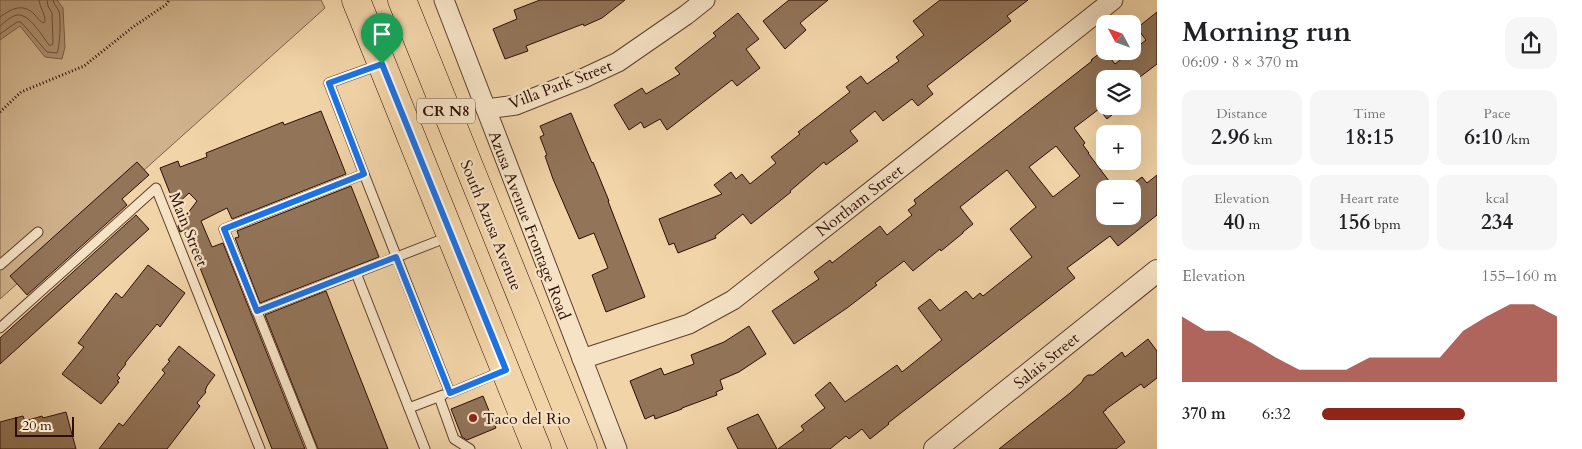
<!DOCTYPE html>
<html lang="en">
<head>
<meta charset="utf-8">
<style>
  body { margin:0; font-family:Cardo,serif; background:#f6f6f6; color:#202124; height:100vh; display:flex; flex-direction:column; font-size:19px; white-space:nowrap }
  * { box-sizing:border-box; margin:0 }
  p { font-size:16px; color:#757577 }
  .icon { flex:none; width:28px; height:28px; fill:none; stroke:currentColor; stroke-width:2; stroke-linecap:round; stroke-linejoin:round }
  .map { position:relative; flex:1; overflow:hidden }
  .drawer { display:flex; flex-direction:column; background:#fff; width:425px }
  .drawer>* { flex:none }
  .needle { width:32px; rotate:311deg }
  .buttons { position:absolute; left:1096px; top:15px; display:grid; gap:10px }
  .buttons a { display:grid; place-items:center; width:45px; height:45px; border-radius:10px; background:#fff; box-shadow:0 5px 20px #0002; font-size:25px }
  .scale { position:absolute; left:15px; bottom:12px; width:59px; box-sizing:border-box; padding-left:5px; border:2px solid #2c0d03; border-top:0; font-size:14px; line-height:18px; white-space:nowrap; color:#2c0d03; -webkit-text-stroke:4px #f6e3c6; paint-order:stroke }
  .pin { position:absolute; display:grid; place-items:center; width:42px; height:42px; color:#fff; margin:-51px -21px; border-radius:50% 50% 50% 0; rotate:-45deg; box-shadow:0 0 5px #0007 }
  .pin .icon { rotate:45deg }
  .round { display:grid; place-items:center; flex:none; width:52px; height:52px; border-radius:15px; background:#f6f6f6 }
  .overview { display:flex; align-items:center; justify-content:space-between; height:85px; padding:0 25px }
  h1 { font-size:28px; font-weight:800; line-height:38px }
  .stats { display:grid; grid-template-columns:repeat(3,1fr); gap:8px; height:85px; padding:5px 25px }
  .stats div { display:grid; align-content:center; border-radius:12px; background:#f6f6f6; text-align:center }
  .stats b { font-size:21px; font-weight:800 }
  .stats small { font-size:14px; font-weight:400 }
  .stats p { font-size:14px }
  .chart { height:140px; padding:10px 25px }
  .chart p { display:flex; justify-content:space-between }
  .chart svg { width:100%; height:90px; margin-top:5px; fill:#8f2418; opacity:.7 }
  ul { padding:0 25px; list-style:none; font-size:16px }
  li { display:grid; grid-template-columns:80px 60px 1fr; align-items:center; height:38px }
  li i { height:12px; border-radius:6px; background:#8f2418 }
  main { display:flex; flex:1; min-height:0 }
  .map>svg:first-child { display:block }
  .green { fill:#d0b28c; stroke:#7e6048 }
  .water { fill:#ae9070; stroke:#7a5c44 }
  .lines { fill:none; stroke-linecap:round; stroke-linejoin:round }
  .shore { stroke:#6d4e3a; stroke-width:1 }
  .building { fill:#927459; stroke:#2c0d03; fill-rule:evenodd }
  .service-casing { stroke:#5d3f2c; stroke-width:11 }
  .minor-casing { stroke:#5d3f2c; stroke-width:21 }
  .tertiary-casing { stroke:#5d3f2c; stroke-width:24 }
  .primary-casing { stroke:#2c0d03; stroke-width:29 }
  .path { stroke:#2c0d03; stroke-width:3; stroke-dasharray:1 2.5; stroke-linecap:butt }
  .service { stroke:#f6e3c6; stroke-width:9 }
  .minor { stroke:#f6e3c6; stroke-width:19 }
  .tertiary { stroke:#f6e3c6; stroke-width:22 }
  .primary { stroke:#f1d4a8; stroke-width:28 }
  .route-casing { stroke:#fff; stroke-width:10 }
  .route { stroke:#1a73e8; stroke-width:6 }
  .poi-dot { fill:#8f2418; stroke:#f6e3c6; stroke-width:2 }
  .labels { text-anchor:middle; stroke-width:4.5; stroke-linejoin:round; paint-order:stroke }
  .shield { fill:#f6e3c6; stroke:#694d3e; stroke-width:1 }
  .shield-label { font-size:15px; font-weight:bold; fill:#2c0d03 }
  .street-label { font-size:16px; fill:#2c0d03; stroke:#f6e3c6 }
  .poi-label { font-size:16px; fill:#2c0d03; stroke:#f6e3c6; text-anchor:start }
</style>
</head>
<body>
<main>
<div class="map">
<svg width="1157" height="449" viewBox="0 0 1157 449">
  <rect width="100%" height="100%" fill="#f1d4a8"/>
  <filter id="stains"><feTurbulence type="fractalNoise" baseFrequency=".004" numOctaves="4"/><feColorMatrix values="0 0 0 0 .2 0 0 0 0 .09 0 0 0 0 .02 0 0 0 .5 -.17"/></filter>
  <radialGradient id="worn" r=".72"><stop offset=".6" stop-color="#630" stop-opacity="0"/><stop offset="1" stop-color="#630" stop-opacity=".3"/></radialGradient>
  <path class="green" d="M0,0h321l4,8 -325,291z"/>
  <path class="water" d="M0,0h57l6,8 2,39 -3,12 -17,-2 -25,-31 -20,14z"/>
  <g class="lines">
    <g class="shore">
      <path d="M0,17c11,-8 23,-15 35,-2 3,3 4,6 9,8l1,-2c0,-8 -5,-13 -6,-21"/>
      <path d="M0,26c5,-4 11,-10 17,-11 12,-2 26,22 32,30h3l1,-2 -1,-30 -4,-7 -1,-6"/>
      <path d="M0,34l17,-12h4l26,30 10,1c3,-6 4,-35 2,-42 -2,-4 -5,-6 -6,-11"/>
    </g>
  </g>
  <g class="building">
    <path d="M540,0h85l-23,18 -18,8 -1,-2 -57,22 2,5 -23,8 -12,-30 24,-10 -3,-9z"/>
    <path d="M789,0h39l-28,23 6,7 -21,19 -22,-28z"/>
    <path d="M940,0h88l-21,16 4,5 -84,65 6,8 -15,12 -6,-7 -29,22 -8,-10 -25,20 8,10 -32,24 -2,-3 -34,29 1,1 -40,32 -8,-10 -28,22 1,2 -38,15 -4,-10 -5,2 -10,-26 63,-25 -8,-9 17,-13 5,7 6,-5 8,10 26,-21 -5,-6 29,-23 -2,-2 52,-40 -4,-5 15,-11 6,8 32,-23 -3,-4 28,-22 -11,-14z"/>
    <path d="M1157,12v52l-25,19v-4h-27v27h18l-16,13 -8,-10 -25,19 11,15 -2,2 6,8h-1l27,36h-10v27h27v-27h-6l16,-12 5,6 10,-8v40l-39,31 -8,-10 -43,32 8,10 -187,145 1,1 -19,15 -8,-10 -13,10 -3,-3 -16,13h-52l26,-19 -3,-4 24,-18 -10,-13 15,-13 15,20 52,-37 5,7 40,-32 -24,-32 12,-9 10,12 26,-20 7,8 7,-6 3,3 49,-39 -22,-28 26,-22 -29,-37 -47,37 13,17 -10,8v1l-22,18 -1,-2 -27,22 -9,-10 -29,22 2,2 -30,23 -53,36 -22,-33 47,-32 -5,-7 16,-12 2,3 48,-37 7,9 25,-20 -4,-5 8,-6 -2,-4 178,-139 -1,-1 13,-10 11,14 17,-13 14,-11 -9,-12zM1056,146l24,30 -27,21 -24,-30z"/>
    <path d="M738,13l21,26 -13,10 14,19 -23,18 -5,-6 -65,50 -7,-11 -16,9 -3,-6 -12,8 -15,-25 28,-17 4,6 34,-20 -5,-6 41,-32 -3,-3z"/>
    <path d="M321,111l25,63 -114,45 -5,-11 -26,13 11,26 11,-4 82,206h-33l-87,-219 -5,2 -2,-6 19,-25 -8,-8 -14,13 -15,-38 18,-7 2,6 27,-10 -1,-4 77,-31 1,3z"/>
    <path d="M571,113l21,50 1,-1 16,39h-1l37,96 -39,15 -14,-37 16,-7 -14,-35 -15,6 -26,-60 -8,-23 2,-1 -7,-18 4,-2 -4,-9z"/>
    <path d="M137,162l12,13 -27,24 5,6 -100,90 -17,-19z"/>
    <path d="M351,186l28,71 -119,46 -25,-65 4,-1 -2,-6z"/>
    <path d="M136,215l13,14 -149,135v-26z"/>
    <path d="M148,265l37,28 -25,34 -3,-3 -32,39 1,1 -9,11 3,3 -3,3 2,1 -18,22 -39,-30 22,-27 -6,-4 38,-50 6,5z"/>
    <path d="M326,291l62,158h-70l-53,-134z"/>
    <path d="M749,326l17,28 -27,18 -19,8 3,9 -7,3 1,3 -35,13v1l-27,10 -1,-4 -9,4 -15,-38 31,-13 3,7 30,-11 -3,-9 33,-13z"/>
    <path d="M1148,339l9,12v27l-13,10 -3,-4 -35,25v1l-3,2 22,30 -9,7h-117l71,-56 12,-11 2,-4 4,-3h5l29,-23 3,5z"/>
    <path d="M179,346l36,29 -8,11 -2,5 1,1 -9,11 3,3 -33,43h-68l20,-26 4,3 42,-53 -3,-3 8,-9 -2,-1z"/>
    <path d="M483,396l13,32 -29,12 -5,-3 -11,-28z"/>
    <path d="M66,412l10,37h-76v-27l23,-6 2,5 17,-5 1,2z"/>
    <path d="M758,414l19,35h-39l-11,-21z"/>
  </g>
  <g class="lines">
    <g class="service-casing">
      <g id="service">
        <path d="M364,174l86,219 53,-22"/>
        <path d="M0,265l38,-33"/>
        <path d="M356,273l92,-36"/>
        <path d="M257,311l99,-38 69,176"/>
        <path d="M0,328l156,-140 104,261"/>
        <path d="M439,397l15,42 16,10"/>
        <path d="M409,408l34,-13"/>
        <path d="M312,449l-88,-220 140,-55 -35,-91 50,-18"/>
      </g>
    </g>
    <g class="minor-casing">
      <g id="minor">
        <path d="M444,0l173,449"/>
        <path d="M486,109l30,-4 68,-27 34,-16 68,-47 19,-15"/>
        <path d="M582,359l107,-35 44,-24 380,-300"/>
      </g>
    </g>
    <g class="tertiary-casing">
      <path id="tertiary" d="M935,449l222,-178"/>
    </g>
    <g class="primary-casing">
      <g id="primary">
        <path d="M356,0l181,449"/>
        <path d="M402,0l181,449"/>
      </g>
    </g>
    <path class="path" d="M0,112l21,-20 63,-26 49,-39 34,-23 2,-4"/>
    <use href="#service" class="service"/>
    <use href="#minor" class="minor"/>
    <use href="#tertiary" class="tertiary"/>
    <use href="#primary" class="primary"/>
  </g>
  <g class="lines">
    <g class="route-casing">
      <path id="route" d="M382,64l124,306 -56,23 -54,-136 -139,54 -33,-82 140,-55 -35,-91z"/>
    </g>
    <use href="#route" class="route"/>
  </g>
  <circle class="poi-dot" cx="473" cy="418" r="5"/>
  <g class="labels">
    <rect class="shield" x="417" y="98.5" width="58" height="25" rx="4"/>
    <g class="shield-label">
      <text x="446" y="116">CR N8</text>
    </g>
    <g class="street-label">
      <text transform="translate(560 84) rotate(-21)" y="6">Villa Park Street</text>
      <text transform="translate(859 200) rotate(-38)" y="6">Northam Street</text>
      <text transform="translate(492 225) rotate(68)" y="6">South Azusa Avenue</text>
      <text transform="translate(530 225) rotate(69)" y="6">Azusa Avenue Frontage Road</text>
      <text transform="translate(189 229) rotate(68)" y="6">Main Street</text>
      <text transform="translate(1046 360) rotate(-39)" y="6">Salais Street</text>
    </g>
    <g class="poi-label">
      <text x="483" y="424">Taco del Rio</text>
    </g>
  </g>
  <rect width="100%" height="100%" filter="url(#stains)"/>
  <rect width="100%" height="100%" fill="url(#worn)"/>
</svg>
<div class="buttons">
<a><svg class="needle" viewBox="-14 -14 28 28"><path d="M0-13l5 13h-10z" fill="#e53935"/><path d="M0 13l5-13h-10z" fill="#757577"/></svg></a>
<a><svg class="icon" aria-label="layers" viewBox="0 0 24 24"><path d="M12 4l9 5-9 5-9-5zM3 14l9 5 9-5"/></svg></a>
<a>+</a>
<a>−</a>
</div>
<div class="scale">20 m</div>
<div class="pin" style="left:382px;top:64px;background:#1e9e55"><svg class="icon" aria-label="arrive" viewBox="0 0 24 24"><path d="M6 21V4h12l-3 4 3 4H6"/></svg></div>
</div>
<section class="drawer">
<div class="overview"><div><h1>Morning run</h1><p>06:09 · 8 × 370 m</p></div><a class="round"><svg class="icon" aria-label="share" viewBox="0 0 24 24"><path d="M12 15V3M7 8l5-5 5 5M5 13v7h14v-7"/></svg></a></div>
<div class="stats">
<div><p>Distance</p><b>2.96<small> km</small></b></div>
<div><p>Time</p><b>18:15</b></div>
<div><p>Pace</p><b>6:10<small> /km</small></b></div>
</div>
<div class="stats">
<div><p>Elevation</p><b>40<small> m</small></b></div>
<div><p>Heart rate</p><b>156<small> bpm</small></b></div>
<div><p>kcal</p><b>234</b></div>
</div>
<div class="chart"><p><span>Elevation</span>155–160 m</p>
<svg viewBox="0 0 160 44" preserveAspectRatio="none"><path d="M0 44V12L10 19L20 19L30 25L40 32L50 38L60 38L70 38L80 32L90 32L100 32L110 32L120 19L130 12L140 6L150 6L160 12V44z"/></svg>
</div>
<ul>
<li><b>370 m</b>6:32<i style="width:61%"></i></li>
</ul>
</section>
</main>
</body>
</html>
